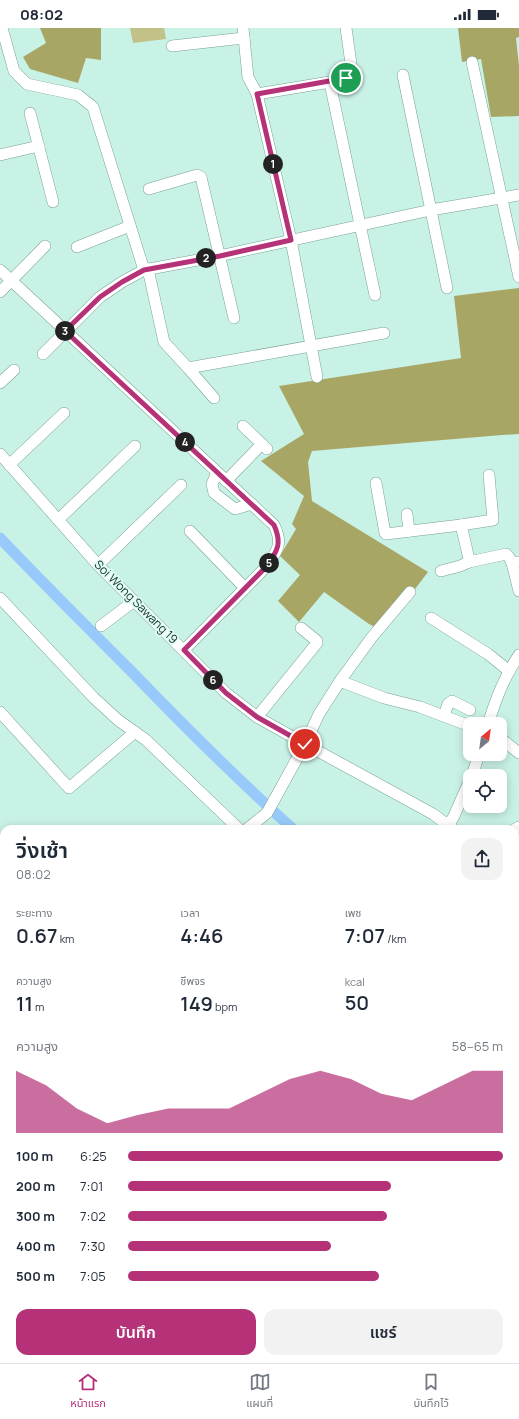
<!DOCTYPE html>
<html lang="th">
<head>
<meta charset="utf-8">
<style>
  body { margin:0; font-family:Manrope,"Noto Sans Thai",sans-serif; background:#f2f2f3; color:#1f2937; height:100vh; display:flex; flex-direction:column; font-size:15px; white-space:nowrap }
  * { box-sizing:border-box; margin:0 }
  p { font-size:13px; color:#747a83 }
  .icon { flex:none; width:22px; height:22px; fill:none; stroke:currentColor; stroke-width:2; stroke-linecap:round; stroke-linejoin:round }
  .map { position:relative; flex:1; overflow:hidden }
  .side { position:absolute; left:0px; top:797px; width:519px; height:538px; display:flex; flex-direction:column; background:#fff; border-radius:12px 12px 0 0; box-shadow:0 2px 10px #0003 }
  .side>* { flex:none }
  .needle { width:26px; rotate:29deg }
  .tools { position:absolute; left:463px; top:689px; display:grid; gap:8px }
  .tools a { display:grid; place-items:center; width:44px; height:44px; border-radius:8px; background:#fff; box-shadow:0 2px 10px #0003; font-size:20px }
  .pin { position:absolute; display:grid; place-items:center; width:34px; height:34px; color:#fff; margin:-17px; border:2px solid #fff; border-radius:50%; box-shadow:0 1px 4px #0007 }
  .km { position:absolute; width:20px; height:20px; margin:-10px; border-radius:50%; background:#222; color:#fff; font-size:11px; line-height:20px; text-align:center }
  .round { display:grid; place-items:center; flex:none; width:42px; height:42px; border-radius:12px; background:#f2f2f3 }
  .head { display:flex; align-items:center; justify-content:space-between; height:68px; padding:0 16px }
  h1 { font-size:22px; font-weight:600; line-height:30px }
  .stats { display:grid; grid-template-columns:repeat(3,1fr); gap:6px; height:68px; padding:4px 16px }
  .stats div { display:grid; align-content:center }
  .stats b { font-size:20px; font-weight:600 }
  .stats small { font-size:11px; font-weight:400 }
  .stats p { font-size:11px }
  .chart { height:112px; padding:8px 16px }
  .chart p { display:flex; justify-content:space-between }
  .chart svg { width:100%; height:72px; margin-top:4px; fill:#b53278; opacity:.7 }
  .button { display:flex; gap:8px; margin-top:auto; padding:8px 16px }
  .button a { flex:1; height:46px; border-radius:12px; background:#b53278; color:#fff; font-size:16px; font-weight:600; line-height:46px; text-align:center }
  .button a+a { background:#f2f2f3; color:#1f2937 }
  ul { padding:0 16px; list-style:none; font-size:13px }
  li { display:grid; grid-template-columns:64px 48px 1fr; align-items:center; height:30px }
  li i { height:10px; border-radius:5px; background:#b53278 }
  .status { display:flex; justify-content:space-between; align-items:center; height:28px; padding:0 20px; background:#fff; direction:ltr }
  .status svg { height:11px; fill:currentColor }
  .menu { display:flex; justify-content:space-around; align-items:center; height:56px; border-top:1px solid #e0e1e3; background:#fff; font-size:11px; color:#747a83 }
  .menu a { display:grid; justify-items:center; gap:2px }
  .menu .current { color:#b53278 }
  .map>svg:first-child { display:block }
  .green { fill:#c2c187 }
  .forest { fill:#a8a665 }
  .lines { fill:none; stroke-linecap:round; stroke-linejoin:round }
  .canal { stroke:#97cafa; stroke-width:11 }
  .minor-casing { stroke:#79a096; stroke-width:12 }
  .major-casing { stroke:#fff; stroke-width:16 }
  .minor { stroke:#fff; stroke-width:11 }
  .major { stroke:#b0e9ac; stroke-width:14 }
  .route-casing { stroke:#fff; stroke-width:8 }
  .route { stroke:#b53278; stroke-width:5 }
  .labels { text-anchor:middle; stroke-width:3.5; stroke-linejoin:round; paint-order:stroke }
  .street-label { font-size:12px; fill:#243430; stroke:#dcfef5 }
</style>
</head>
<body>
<div class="status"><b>08:02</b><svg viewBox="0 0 49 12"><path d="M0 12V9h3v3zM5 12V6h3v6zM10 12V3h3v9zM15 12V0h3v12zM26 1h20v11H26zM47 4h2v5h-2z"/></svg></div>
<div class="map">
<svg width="519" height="1335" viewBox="0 0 519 1335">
  <rect width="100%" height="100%" fill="#c9f2e7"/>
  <g class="green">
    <path d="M130,0h34l2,11 -33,4z"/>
    <path d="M515,1112l4,4v71l-4,-4z"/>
  </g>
  <g class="forest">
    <path d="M40,0h61v32l-15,-2 -8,25 -48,-14 -7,-12 23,-14z"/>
    <path d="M458,0h61v9l-3,1 3,28v50l-28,1 -10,-58 -19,3z"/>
    <path d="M519,260v146l-17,1 -190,16 -4,11 4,39 116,71 -45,59 -14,-7 -45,-32 -25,30 -21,-21 22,-26 -20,-19 16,-27 -4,-5 12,-28 -43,-35 43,-27 -25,-48 182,-28 -7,-62z"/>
  </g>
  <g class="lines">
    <g class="canal">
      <path d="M0,510c43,45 88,90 132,134 52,54 105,107 161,157"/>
      <path d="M515,1003l4,4"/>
    </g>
    <g class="minor-casing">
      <g id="minor">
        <path d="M2,0l12,43 13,13 51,11 15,12 51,163"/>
        <path d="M243,0l5,49 9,17 34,146 26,137"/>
        <path d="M172,18l72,-8"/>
        <path d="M472,34l47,215"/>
        <path d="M403,47l44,213"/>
        <path d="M331,60l44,207"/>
        <path d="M257,66l73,-12 17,-4 4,-2 1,-5 -6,-43"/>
        <path d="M30,85l23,89"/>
        <path d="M0,127l39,-9"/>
        <path d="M149,161l48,-14 4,2 33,141"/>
        <path d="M77,219l53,-21"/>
        <path d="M148,241l16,73 24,26 196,-35"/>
        <path d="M0,242l274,255c9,18 4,25 -7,41l-83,84"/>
        <path d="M0,264l45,-46"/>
        <path d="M43,326l57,-57 22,-15 22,-12 75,-14 212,-46 88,-15"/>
        <path d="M188,340l26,30"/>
        <path d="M0,355l14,-13"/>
        <path d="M243,398l24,23"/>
        <path d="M0,426l98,111 128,128 31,24 48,27 128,70 20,15"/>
        <path d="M9,437l55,-52"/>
        <path d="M217,444l-5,12 2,9 21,16 17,-5"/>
        <path d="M489,447l4,45 -32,5 8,34v3l37,-8 3,3 3,6"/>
        <path d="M226,453l36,-37"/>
        <path d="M376,455l9,50 1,1 75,-9"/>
        <path d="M407,486l2,17"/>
        <path d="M58,492l77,-74"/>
        <path d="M190,503l55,57"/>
        <path d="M518,534l-6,1 7,28"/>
        <path d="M98,537l83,-80"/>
        <path d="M441,543l19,-5 9,-4"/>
        <path d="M0,570l94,100 24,22 28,20 93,89"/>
        <path d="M431,590l57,36 21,17"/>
        <path d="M101,598l33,-25"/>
        <path d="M340,653l44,17 36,9 50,19"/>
        <path d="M0,684l69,76 66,-56"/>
        <path d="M444,688l4,-12 4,-3 18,9"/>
        <path d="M257,689l60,-74v-2l-16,-13"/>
        <path d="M488,696c8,-25 16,-47 31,-69"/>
        <path d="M500,710l19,15"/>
        <path d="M472,748l7,-22"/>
        <path d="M448,797l5,-7 17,-38"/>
        <path d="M247,801l20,-16 38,-69 14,-30 21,-33 32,-44 38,-45"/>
        <path d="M515,801l4,-2"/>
        <path d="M515,858l4,4"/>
        <path d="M0,929l4,-1"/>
        <path d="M515,993l4,5"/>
        <path d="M0,1059l4,5"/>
        <path d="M0,1125l4,-3"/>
        <path d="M515,1191l4,4"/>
        <path d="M0,1263l2,-51"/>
        <path d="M515,1272l4,-15"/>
        <path d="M515,1321l4,1"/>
        <path d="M62,1335v-4"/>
        <path d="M116,1335v-2"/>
        <path d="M298,1335l1,-4"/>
        <path d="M471,1335l1,-4"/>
      </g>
    </g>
    <g class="major-casing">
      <g id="major">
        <path d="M515,1062l4,-1"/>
        <path d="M515,1085l4,-1"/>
        <path d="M0,1189l4,-1"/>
        <path d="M0,1212l4,-1"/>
      </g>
    </g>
    <use href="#minor" class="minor"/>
    <use href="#major" class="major"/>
  </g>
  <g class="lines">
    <g class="route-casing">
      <path id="route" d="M305,716l-48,-27 -31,-24 -42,-43 83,-84c11,-16 15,-23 7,-41l-209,-194 35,-34 22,-15 22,-12 76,-14 71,-16 -34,-146 89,-16"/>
    </g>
    <use href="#route" class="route"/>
  </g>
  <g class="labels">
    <g class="street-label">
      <text transform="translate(136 574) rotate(45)" y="4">Soi Wong Sawang 19</text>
    </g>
  </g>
</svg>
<div class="tools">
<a><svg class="needle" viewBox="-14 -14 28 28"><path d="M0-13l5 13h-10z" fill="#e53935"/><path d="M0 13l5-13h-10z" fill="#747a83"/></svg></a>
<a><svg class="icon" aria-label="locate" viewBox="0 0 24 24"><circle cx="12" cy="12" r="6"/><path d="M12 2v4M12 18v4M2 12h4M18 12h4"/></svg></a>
</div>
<div class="pin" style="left:346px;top:50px;background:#1e9e55"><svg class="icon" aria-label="arrive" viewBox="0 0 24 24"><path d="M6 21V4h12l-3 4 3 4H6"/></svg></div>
<div class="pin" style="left:305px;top:716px;background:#d93025"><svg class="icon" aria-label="check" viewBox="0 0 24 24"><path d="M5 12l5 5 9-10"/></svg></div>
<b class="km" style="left:273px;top:136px">1</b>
<b class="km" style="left:206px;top:230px">2</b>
<b class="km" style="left:65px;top:303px">3</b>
<b class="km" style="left:185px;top:414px">4</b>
<b class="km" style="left:269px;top:535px">5</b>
<b class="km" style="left:213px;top:652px">6</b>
<section class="side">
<div class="head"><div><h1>วิ่งเช้า</h1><p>08:02</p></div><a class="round"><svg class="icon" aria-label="share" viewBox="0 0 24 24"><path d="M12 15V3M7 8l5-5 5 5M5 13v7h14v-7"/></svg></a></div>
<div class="stats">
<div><p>ระยะทาง</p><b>0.67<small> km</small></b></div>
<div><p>เวลา</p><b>4:46</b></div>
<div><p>เพซ</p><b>7:07<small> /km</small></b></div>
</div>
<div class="stats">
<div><p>ความสูง</p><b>11<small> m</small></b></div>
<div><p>ชีพจร</p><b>149<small> bpm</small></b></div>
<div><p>kcal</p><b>50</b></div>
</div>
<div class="chart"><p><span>ความสูง</span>58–65 m</p>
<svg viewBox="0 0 160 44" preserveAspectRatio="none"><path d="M0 44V6L10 15L20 29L30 38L40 33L50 29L60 29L70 29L80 20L90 11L100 6L110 11L120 20L130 24L140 15L150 6L160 6V44z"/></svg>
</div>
<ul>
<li><b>100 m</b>6:25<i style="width:100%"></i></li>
<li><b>200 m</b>7:01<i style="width:70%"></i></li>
<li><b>300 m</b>7:02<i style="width:69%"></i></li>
<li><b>400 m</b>7:30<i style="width:54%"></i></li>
<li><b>500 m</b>7:05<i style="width:67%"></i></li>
</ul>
<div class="button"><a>บันทึก</a><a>แชร์</a></div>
</section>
</div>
<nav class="menu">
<a class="current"><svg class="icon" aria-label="home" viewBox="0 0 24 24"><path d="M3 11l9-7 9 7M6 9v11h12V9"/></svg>หน้าแรก</a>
<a><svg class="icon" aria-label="map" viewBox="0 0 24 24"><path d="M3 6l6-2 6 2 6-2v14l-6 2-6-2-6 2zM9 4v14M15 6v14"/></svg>แผนที่</a>
<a><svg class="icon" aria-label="saved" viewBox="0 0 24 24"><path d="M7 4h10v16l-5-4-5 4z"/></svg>บันทึกไว้</a>
</nav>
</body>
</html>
